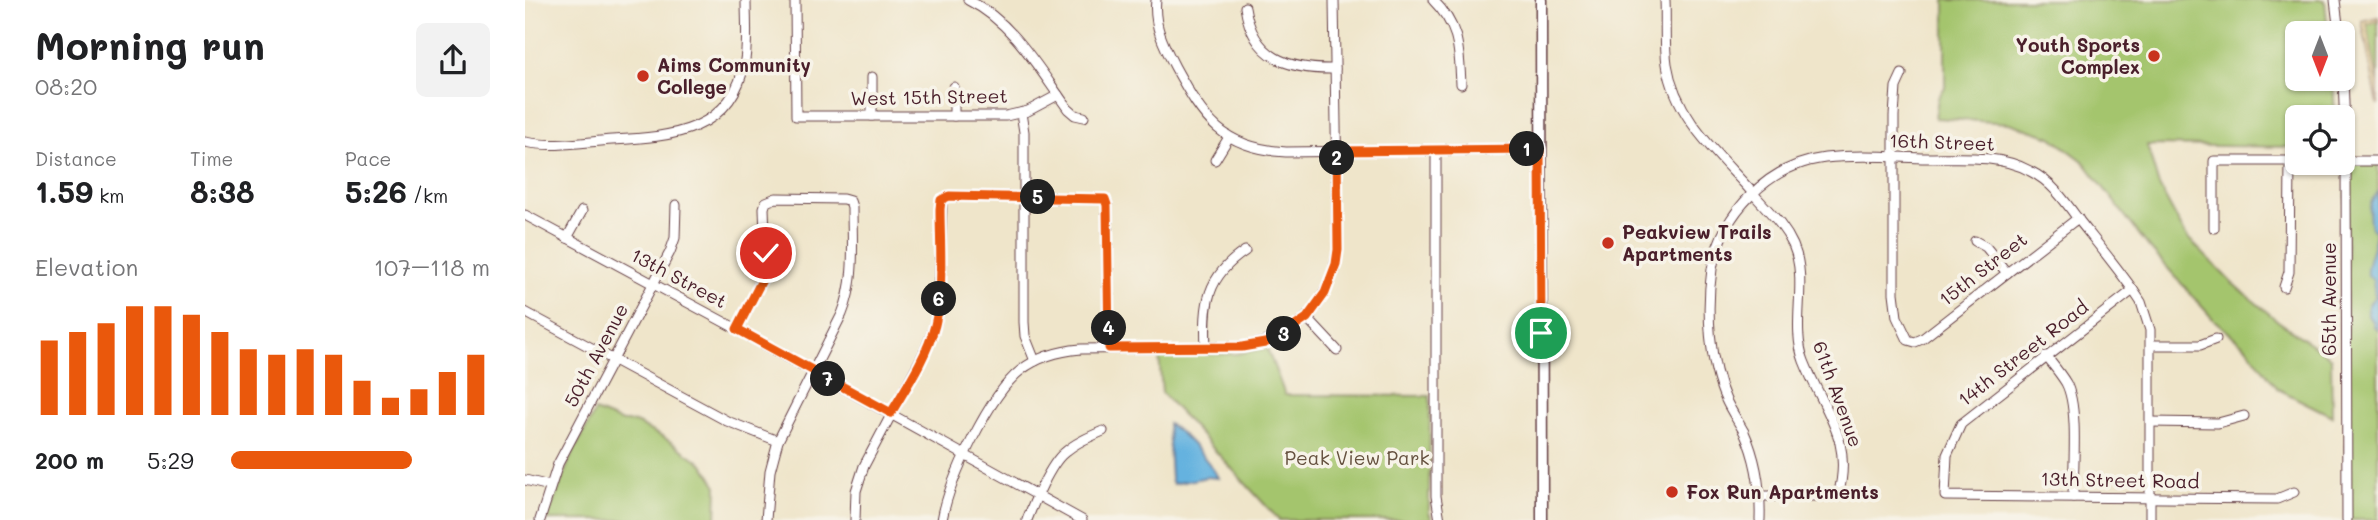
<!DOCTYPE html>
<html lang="en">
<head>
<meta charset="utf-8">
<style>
  body { margin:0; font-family:Mali,sans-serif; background:#f2f2f2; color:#202124; height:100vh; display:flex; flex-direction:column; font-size:26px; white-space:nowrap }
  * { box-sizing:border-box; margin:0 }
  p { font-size:23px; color:#757577 }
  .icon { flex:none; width:38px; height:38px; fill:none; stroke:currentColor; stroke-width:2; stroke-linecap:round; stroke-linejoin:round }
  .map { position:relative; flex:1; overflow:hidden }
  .details { display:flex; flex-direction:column; background:#fff; width:525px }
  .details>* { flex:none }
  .needle { width:46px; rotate:180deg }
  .tools { position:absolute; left:1760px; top:21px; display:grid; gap:14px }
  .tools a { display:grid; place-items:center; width:70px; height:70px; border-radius:10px; background:#fff; box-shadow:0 2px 5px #0004; font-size:35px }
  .pin { position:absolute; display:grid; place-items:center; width:60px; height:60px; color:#fff; margin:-30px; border:4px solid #fff; border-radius:50%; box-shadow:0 2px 7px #0007 }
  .km { position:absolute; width:35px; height:35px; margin:-18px; border-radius:50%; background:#222; color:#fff; font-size:19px; line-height:35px; text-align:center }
  .round { display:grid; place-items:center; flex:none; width:74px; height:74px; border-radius:10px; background:#f2f2f2 }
  .overview { display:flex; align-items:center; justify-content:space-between; height:119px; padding:0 35px }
  h1 { font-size:38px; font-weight:800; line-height:52px }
  .metrics { display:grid; grid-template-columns:repeat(3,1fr); gap:10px; height:119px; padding:7px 35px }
  .metrics div { display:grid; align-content:center }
  .metrics b { font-size:30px; font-weight:800 }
  .metrics small { font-size:19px; font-weight:400 }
  .metrics p { font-size:19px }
  .chart { height:196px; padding:14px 35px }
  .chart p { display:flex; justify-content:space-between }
  .chart svg { width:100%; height:126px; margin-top:7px; stroke:#ea580c; stroke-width:6 }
  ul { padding:0 35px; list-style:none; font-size:23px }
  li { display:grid; grid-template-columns:112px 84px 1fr; align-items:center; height:52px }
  li i { height:18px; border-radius:9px; background:#ea580c }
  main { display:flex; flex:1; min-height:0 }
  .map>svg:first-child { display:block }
  .green { fill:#a4c56d; stroke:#77724c; stroke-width:2 }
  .sand { fill:#eeda9e; stroke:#9c7c64; stroke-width:2 }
  .water { fill:#65b2df; stroke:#586885; stroke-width:2 }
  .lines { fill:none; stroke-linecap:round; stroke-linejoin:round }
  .minor-casing { stroke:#633d43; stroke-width:11 }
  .major-casing { stroke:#633d43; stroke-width:13 }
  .minor { stroke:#fff; stroke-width:9 }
  .major { stroke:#fff; stroke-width:10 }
  .route-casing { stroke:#fff; stroke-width:14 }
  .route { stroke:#ea580c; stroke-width:9 }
  .poi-dot { fill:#c8321e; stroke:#f7f3e8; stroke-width:2.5 }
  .labels { text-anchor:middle; stroke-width:7; stroke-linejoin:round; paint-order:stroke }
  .poi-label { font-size:19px; font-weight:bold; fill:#4a1f2b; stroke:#f7f3e8; text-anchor:start }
  .street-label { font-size:19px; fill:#4a1f2b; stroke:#f7f3e8 }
  .park-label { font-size:19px; fill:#65513f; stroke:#f7f3e8 }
</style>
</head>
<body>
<main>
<section class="details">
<div class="overview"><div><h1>Morning run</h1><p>08:20</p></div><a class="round"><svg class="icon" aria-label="share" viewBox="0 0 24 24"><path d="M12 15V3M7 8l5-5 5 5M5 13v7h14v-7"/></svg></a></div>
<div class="metrics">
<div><p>Distance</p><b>1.59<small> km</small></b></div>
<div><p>Time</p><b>8:38</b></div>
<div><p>Pace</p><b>5:26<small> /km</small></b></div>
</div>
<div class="chart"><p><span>Elevation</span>107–118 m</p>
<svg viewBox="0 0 160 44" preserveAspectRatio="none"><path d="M5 44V18M15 44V15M25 44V12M35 44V6M45 44V6M55 44V9M65 44V15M75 44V21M85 44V23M95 44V21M105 44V23M115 44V32M125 44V38M135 44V35M145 44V29M155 44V23"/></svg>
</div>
<ul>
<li><b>200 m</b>5:29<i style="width:70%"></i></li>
</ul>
</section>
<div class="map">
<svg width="1853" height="520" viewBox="0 0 1853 520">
  <rect width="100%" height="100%" fill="#f7f3e8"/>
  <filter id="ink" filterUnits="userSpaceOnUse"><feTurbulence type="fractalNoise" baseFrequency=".0143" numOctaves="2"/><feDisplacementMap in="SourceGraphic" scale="14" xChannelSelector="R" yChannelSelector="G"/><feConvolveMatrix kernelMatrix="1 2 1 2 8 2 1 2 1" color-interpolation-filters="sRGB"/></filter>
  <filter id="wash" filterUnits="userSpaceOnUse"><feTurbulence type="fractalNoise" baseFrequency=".00686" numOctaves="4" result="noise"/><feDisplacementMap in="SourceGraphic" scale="28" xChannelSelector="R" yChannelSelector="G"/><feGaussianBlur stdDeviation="1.57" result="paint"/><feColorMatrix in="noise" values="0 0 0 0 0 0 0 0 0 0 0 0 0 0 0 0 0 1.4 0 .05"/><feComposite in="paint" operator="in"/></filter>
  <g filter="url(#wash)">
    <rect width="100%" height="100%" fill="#efe5ca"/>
    <g class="green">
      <path d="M1420,0h380l3,33h-30v46h35l2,38h-37v30l-151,-2 12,41 27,50 46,47 46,38 53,37 1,58 -54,-27 -30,-40 -35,-30 -64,-72 -66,-86 -32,-24 -42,-14 -74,-5 3,-20 7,-11z"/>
      <path d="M1853,17v88l-16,-84z"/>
      <path d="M1821,161h32v359h-31z"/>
      <path d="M742,348l18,47 145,1 -1,116 3,8h-153l-117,-127 -3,-39h77z"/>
      <path d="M70,411l27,11h12l34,18 35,24 14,22 -1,34h-169l23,-61z"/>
    </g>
    <path class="sand" d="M1853,17v4l-11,3 11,60v21l-16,-84z"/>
    <g class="water">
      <path d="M1853,192v138l-4,-3 -1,-6 -5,-5v-10l7,-10 -2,-16 -6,-5c-2,-15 11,-32 8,-45l-4,-2c-3,-14 -3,-25 7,-36z"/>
      <path d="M643,424c14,7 44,40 50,54l-11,-1 -34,7 -2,-5z"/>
    </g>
  </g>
  <g filter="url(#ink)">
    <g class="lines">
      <g class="minor-casing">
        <g id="minor">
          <path d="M270,0l1,116h210l22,-5 30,-16"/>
          <path d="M443,0c45,22 71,69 100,109l7,6 9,2"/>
          <path d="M631,0c-3,25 8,46 19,67 29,53 47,81 111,85l254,-3"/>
          <path d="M908,0c27,27 26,49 28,84"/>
          <path d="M1140,0c1,21 -1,43 2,64 8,53 50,89 84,127 15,18 32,32 42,54 16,36 -3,80 11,116 20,51 50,77 34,135h-78"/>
          <path d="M1810,0l4,33"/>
          <path d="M720,7c8,52 44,63 90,62"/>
          <path d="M1377,74l-6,13 -2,29v177l3,24 11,23 7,2 7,-3 156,-121"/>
          <path d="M347,77v39"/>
          <path d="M1818,78l3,77 1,365"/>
          <path d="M429,87v29"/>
          <path d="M496,113l3,19v190l1,14 10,25"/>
          <path d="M0,142c27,6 59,0 87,-2 60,-3 121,-8 133,-80 3,-20 1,-40 1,-60"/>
          <path d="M911,150v346l4,24"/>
          <path d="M690,160l14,-23"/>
          <path d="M1818,161h35"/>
          <path d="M0,215l212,114 345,191"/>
          <path d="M1689,228v-67h84"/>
          <path d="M42,238l15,-27"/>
          <path d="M1450,241l11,6 21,26"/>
          <path d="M1759,287l5,-15 1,-111"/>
          <path d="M1608,290l-172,134 -14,31 -2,41 332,3 17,-7"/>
          <path d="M0,312l202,109 51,20"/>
          <path d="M782,318l30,32"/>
          <path d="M212,329l20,-39 9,-27 -2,-55 2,-6 10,-4 67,1 7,2 2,6c0,36 4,73 -10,107l-64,127 -8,30 -4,49"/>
          <path d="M1627,345h48l16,-6"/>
          <path d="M681,348c-2,-44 0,-71 39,-97"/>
          <path d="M1521,356c7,9 14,17 20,27 13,24 7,84 7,114"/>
          <path d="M1626,422l67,1 26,-7"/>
          <path d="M0,480l25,6"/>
          <path d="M15,520l18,-56 112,-212 5,-14 1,-33"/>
          <path d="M330,520l1,-29 8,-25 61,-115 11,-28 3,-20 3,-103 7,-4 156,3 2,6 2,143"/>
          <path d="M417,520c7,-40 47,-125 79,-150 18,-14 38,-19 60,-21l161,-2c56,-9 87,-41 96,-97l-4,-250"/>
          <path d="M502,520c6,-16 24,-57 37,-67 11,-10 25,-16 39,-22"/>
          <path d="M1235,520c1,-31 -3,-59 -16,-88 -6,-11 -13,-21 -18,-32 -17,-37 -20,-91 -14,-131 9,-55 56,-104 113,-111 33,-4 68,-1 101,0 34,0 73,-4 104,13 21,10 35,30 48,48 19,24 38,47 55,71l8,12 9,28v190"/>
        </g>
      </g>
      <g class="major-casing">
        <path id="major" d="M1016,0l1,520"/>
      </g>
      <use href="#minor" class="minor"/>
      <use href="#major" class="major"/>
    </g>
  </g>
  <g class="lines" filter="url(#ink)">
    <g class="route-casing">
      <path id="route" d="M241,253l-5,29 -24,47 154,84c16,-27 36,-57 44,-88 9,-35 5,-80 5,-116l1,-9 8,-4 156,3 2,6 2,143 133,-1 23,-4 16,-7 26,-18 18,-25 11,-29 2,-14 -1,-99 203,-2 1,184"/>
    </g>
    <use href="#route" class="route"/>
  </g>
  <g class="poi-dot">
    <circle cx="1629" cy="56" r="7"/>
    <circle cx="118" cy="76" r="7"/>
    <circle cx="1083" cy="243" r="7"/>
    <circle cx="1147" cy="492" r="7"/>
  </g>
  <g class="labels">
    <g class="poi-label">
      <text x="1615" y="52" text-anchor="end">Youth Sports<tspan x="1615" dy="22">Complex</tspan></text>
      <text x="132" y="72">Aims Community<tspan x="132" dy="22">College</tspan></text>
      <text x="1097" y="239">Peakview Trails<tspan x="1097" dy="22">Apartments</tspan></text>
      <text x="1161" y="499">Fox Run Apartments</text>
    </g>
    <g class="street-label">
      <text transform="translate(404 97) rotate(-1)" y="7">West 15th Street</text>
      <text transform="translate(1417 142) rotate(2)" y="7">16th Street</text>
      <text transform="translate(1458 269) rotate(-38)" y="7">15th Street</text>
      <text transform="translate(154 278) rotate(28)" y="7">13th Street</text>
      <text transform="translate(1804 299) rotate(-90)" y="7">65th Avenue</text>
      <text transform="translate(1498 353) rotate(-38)" y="7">14th Street Road</text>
      <text transform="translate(71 355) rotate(-62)" y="7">50th Avenue</text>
      <text transform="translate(1313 394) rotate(70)" y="7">61th Avenue</text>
      <text transform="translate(1595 480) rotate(1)" y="7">13th Street Road</text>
    </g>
    <g class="park-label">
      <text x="832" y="465">Peak View Park</text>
    </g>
  </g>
</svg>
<div class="tools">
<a><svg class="needle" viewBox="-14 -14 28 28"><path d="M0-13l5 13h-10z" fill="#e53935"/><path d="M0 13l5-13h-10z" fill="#757577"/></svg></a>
<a><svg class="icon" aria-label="locate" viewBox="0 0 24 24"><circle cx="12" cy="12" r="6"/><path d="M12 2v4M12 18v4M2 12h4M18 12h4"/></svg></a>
</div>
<div class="pin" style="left:1016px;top:333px;background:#1e9e55"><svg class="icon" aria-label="arrive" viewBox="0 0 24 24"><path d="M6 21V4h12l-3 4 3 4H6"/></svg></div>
<div class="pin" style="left:241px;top:253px;background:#d93025"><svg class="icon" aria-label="check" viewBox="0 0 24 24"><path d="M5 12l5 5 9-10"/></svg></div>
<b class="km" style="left:1002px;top:149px">1</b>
<b class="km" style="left:812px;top:158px">2</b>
<b class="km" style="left:759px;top:334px">3</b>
<b class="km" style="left:584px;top:328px">4</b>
<b class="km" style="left:513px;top:197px">5</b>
<b class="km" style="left:414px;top:299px">6</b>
<b class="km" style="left:303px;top:379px">7</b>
</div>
</main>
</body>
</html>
